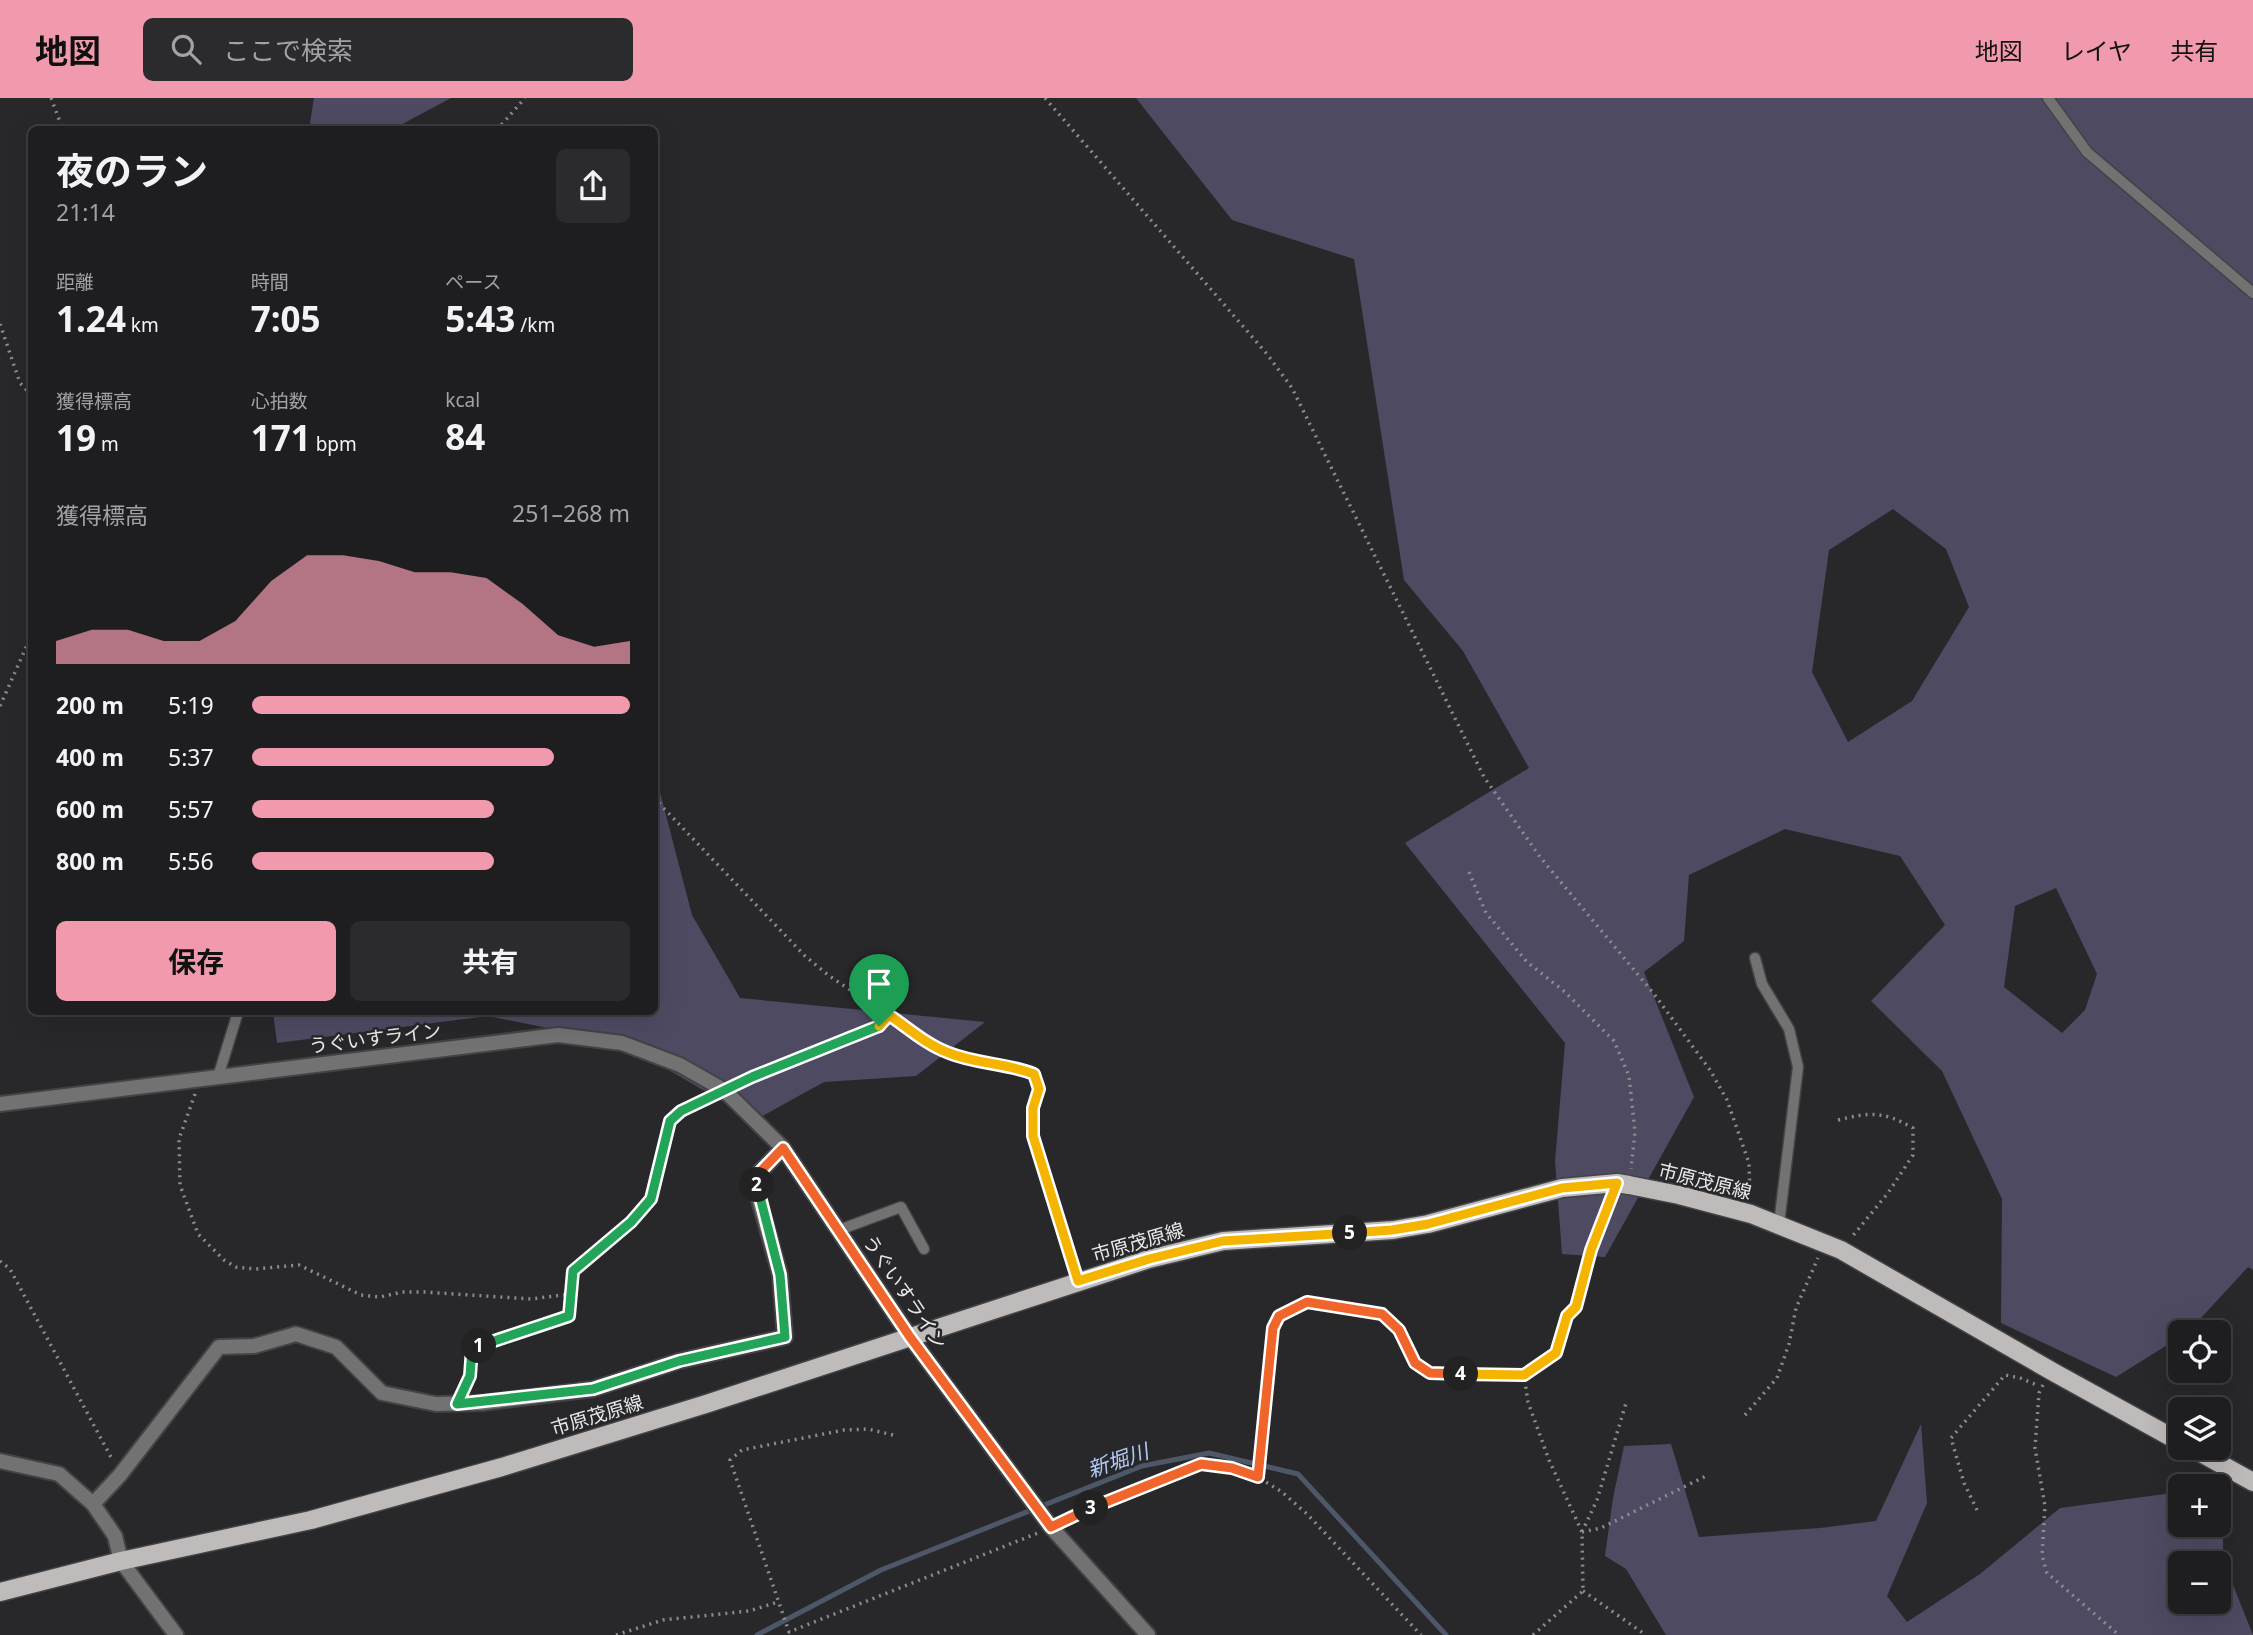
<!DOCTYPE html>
<html lang="ja">
<head>
<meta charset="utf-8">
<style>
  body { margin:0; font-family:"Noto Sans","Noto Sans JP",sans-serif; background:#2b2b2d; color:#f1f3f6; height:100vh; display:flex; flex-direction:column; font-size:26px; white-space:nowrap }
  * { box-sizing:border-box; margin:0 }
  p { font-size:23px; color:#a1a2a5 }
  .icon { flex:none; width:38px; height:38px; fill:none; stroke:currentColor; stroke-width:2; stroke-linecap:round; stroke-linejoin:round }
  .map { position:relative; flex:1; overflow:hidden }
  .panel { position:absolute; left:28px; top:28px; width:630px; height:889px; display:flex; flex-direction:column; background:#1e1e20; border-radius:10px; box-shadow:0 7px 28px #0002,0 0 0 2px #3c3c3e }
  .panel>* { flex:none }
  .tools { position:absolute; left:2168px; top:1222px; display:grid; gap:14px }
  .tools a { display:grid; place-items:center; width:63px; height:63px; border-radius:10px; background:#1e1e20; box-shadow:0 7px 28px #0002,0 0 0 2px #3c3c3e; font-size:35px }
  .pin { position:absolute; display:grid; place-items:center; width:60px; height:60px; color:#fff; margin:-72px -30px; border-radius:50% 50% 50% 0; rotate:-45deg; box-shadow:0 0 7px #0007 }
  .pin .icon { rotate:45deg }
  .km { position:absolute; width:35px; height:35px; margin:-18px; border-radius:50%; background:#222; color:#fff; font-size:19px; line-height:35px; text-align:center }
  .round { display:grid; place-items:center; flex:none; width:74px; height:74px; border-radius:10px; background:#2b2b2d }
  .head { display:flex; align-items:center; justify-content:space-between; height:119px; padding:0 28px }
  h1 { font-size:38px; font-weight:700; line-height:52px }
  .stats { display:grid; grid-template-columns:repeat(3,1fr); gap:10px; height:119px; padding:7px 28px }
  .stats div { display:grid; align-content:center }
  .stats b { font-size:35px; font-weight:700 }
  .stats small { font-size:19px; font-weight:400 }
  .stats p { font-size:19px }
  .chart { height:196px; padding:14px 28px }
  .chart p { display:flex; justify-content:space-between }
  .chart svg { width:100%; height:126px; margin-top:7px; fill:#f29aad; opacity:.7 }
  .button { display:flex; gap:14px; margin-top:auto; padding:14px 28px }
  .button a { flex:1; height:80px; border-radius:10px; background:#f29aad; color:#111; font-size:28px; font-weight:700; line-height:80px; text-align:center }
  .button a+a { background:#2b2b2d; color:#f1f3f6 }
  ul { padding:0 28px; list-style:none; font-size:23px }
  li { display:grid; grid-template-columns:112px 84px 1fr; align-items:center; height:52px }
  li i { height:18px; border-radius:9px; background:#f29aad }
  header { display:flex; align-items:center; gap:42px; box-sizing:border-box; height:98px; padding:0 35px; background:#f29aad; color:#111 }
  header strong { font-size:33px }
  nav { display:flex; gap:38px; margin-inline-start:auto; font-size:24px }
  .search { width:490px; height:63px; background:#2b2b2d; display:flex; align-items:center; gap:18px; box-sizing:border-box; padding:0 24px; border-radius:10px; color:#a1a2a5; font-size:26px }
  .map>svg:first-child { display:block }
  .green { fill:#4e4a62; fill-rule:evenodd }
  .lines { fill:none; stroke-linecap:round; stroke-linejoin:round }
  .stream { stroke:#4d5768; stroke-width:5 }
  .service-casing { stroke:#434346; stroke-width:13 }
  .minor-casing { stroke:#434346; stroke-width:18 }
  .tertiary-casing { stroke:#434346; stroke-width:18 }
  .primary-casing { stroke:#434346; stroke-width:21 }
  .path { stroke:#8c8c8e; stroke-width:3.5; stroke-dasharray:2 5; stroke-linecap:butt }
  .service { stroke:#737272; stroke-width:10 }
  .minor { stroke:#737272; stroke-width:14 }
  .tertiary { stroke:#737272; stroke-width:14 }
  .primary { stroke:#bfbbbb; stroke-width:18 }
  .split-1-casing { stroke:#fff; stroke-width:14 }
  .split-2-casing { stroke:#fff; stroke-width:14 }
  .split-3-casing { stroke:#fff; stroke-width:14 }
  .split-4-casing { stroke:#fff; stroke-width:14 }
  .split-5-casing { stroke:#fff; stroke-width:14 }
  .split-6-casing { stroke:#fff; stroke-width:14 }
  .split-1 { stroke:#22a559; stroke-width:9 }
  .split-2 { stroke:#22a559; stroke-width:9 }
  .split-3 { stroke:#f0652b; stroke-width:9 }
  .split-4 { stroke:#f0652b; stroke-width:9 }
  .split-5 { stroke:#f5b400; stroke-width:9 }
  .split-6 { stroke:#f5b400; stroke-width:9 }
  .labels { text-anchor:middle; stroke-width:5; stroke-linejoin:round; paint-order:stroke }
  .street-label { font-size:19px; fill:#e9e9ea; stroke:#28282b }
  .water-label { font-size:21px; font-style:italic; fill:#b2cbf6; stroke:#28282b }
</style>
</head>
<body>
<header>
<strong>地図</strong>
<div class="search"><svg class="icon" aria-label="search" viewBox="0 0 24 24"><circle cx="10" cy="10" r="6"/><path d="M15 15l6 6"/></svg>ここで検索</div>
<nav><a>地図</a><a>レイヤ</a><a>共有</a></nav>
</header>
<div class="map">
<svg width="2253" height="1537" viewBox="0 0 2253 1537">
  <rect width="100%" height="100%" fill="#28282b"/>
  <g class="green">
    <path d="M314,0h137l-58,31h-74l-9,-6z"/>
    <path d="M1136,0h1117v1172l-5,-3 -60,65h-8v5l-64,40 -115,-54 1,-124 -60,-128 -71,-70 74,-76 -45,-69 -115,-27 -96,46 -5,66 -40,31 50,125 -89,160 -43,-3 -7,-93 10,-118 -160,-200 124,-75 -66,-117 -59,-71 -50,-321 -122,-39zM1893,411l53,40 23,58 -57,94 -64,41 -36,-70 17,-122zM2056,790l41,86 -12,36 -23,23 -58,-46 11,-81z"/>
    <path d="M655,675l37,142 48,83 245,24 -69,54 -92,6 -69,38 -133,-77 -134,-27 -211,27 -4,-31h381z"/>
    <path d="M1921,1326l6,79 -40,93 20,26 73,-48 80,-66 120,-16v32h39v-37l4,-1v74l30,75h-587l-40,-66 -21,-13 8,-58 11,-52 47,-2 28,93 121,-9 56,-7zM2180,1465h39v38h-39z"/>
  </g>
  <g class="lines">
    <path class="stream" d="M757,1537l124,-65 261,-104 67,-13 89,21 148,161"/>
    <g class="service-casing">
      <g id="service">
        <path d="M2048,0l39,54 166,141"/>
        <path d="M1755,860l7,26 27,45 9,38 -19,157"/>
        <path d="M218,979l20,-65"/>
        <path d="M839,1132l62,-23 23,42"/>
      </g>
    </g>
    <g class="minor-casing">
      <g id="minor">
        <path d="M0,1363l59,13 34,30 22,32 6,25 55,74"/>
        <path d="M93,1406l27,-29 99,-128 35,-1 42,-12 40,13 46,46 54,11 46,-1 111,-14 86,-28 106,-24 -5,-62 -22,-79 -2,-20 27,-28"/>
      </g>
    </g>
    <g class="tertiary-casing">
      <path id="tertiary" d="M0,1006l558,-69 64,8 58,22 44,25 59,58 127,189 141,190 97,108"/>
    </g>
    <g class="primary-casing">
      <g id="primary">
        <path d="M2190,1349l63,35"/>
        <path d="M0,1494l121,-31 190,-41 191,-53 204,-63 443,-145 74,-18 170,-11 35,-6 134,-36 55,-5 12,2 50,10 72,19 90,36 214,123 125,69"/>
      </g>
    </g>
    <g class="path">
      <path d="M51,0l12,32"/>
      <path d="M1045,0l222,256 25,34 192,389 56,80 114,137 56,76 17,30 22,63 1,35"/>
      <path d="M497,32l28,-32"/>
      <path d="M0,226l20,59 12,13"/>
      <path d="M0,608l32,-72"/>
      <path d="M654,700l151,158 23,19 103,70 20,9 64,12 19,8 5,15 -6,19v28l41,129"/>
      <path d="M1469,774l17,41 41,49 38,30 49,49 15,35 6,56 -4,37"/>
      <path d="M739,985l140,-57 10,-11"/>
      <path d="M195,996l-16,45 1,46 18,49 26,26 12,7 19,2 44,-4 62,30 19,2 22,-5h22l107,7 40,-5"/>
      <path d="M1838,1022c33,-8 45,-9 75,8v27l-25,38 -37,45"/>
      <path d="M0,1163l10,8 103,192"/>
      <path d="M2043,1287l-4,8 -4,55 10,58 -3,49 5,18 72,62"/>
      <path d="M464,1291l6,-13 2,-28 97,-32 4,-45 58,-49 20,-23 19,-78 11,-10 26,-12"/>
      <path d="M1745,1317l32,-37 12,-34 7,-36 22,-50"/>
      <path d="M893,1337l-25,-6 -24,1 -102,20 -12,10 59,172 249,-99"/>
      <path d="M1258,1379l15,-149 6,-12 28,-14 75,12 17,16 4,13 12,20 15,10 94,2"/>
      <path d="M1977,1412l-13,-27 -13,-45 54,-63 15,3 19,8"/>
      <path d="M1064,1423l40,-19 97,-38 31,4 26,9 24,15 25,22 114,121"/>
      <path d="M1582,1434l19,-4 105,-52"/>
      <path d="M1582,1434l15,-32 29,-97"/>
      <path d="M1583,1493l63,44"/>
      <path d="M616,1537l47,-15 86,-9 29,-9"/>
      <path d="M1533,1537l50,-44 -1,-59 -33,-72 -21,-58 -4,-27 32,-22 11,-37 9,-9 15,-57 19,-49"/>
    </g>
    <use href="#service" class="service"/>
    <use href="#minor" class="minor"/>
    <use href="#tertiary" class="tertiary"/>
    <use href="#primary" class="primary"/>
  </g>
  <g class="lines">
    <g class="split-1-casing">
      <path id="split-1" d="M479,1248l90,-30 4,-45 58,-49 20,-23 19,-78 11,-10 71,-34 127,-51"/>
    </g>
    <g class="split-2-casing">
      <path id="split-2" d="M479,1248l-7,2 -2,28 -13,28 136,-15 86,-28 106,-24 -5,-62 -23,-90"/>
    </g>
    <g class="split-3-casing">
      <path id="split-3" d="M757,1087l-1,-9 27,-28 127,189 141,190 40,-19"/>
    </g>
    <g class="split-4-casing">
      <path id="split-4" d="M1091,1410l110,-44 31,4 26,9 15,-149 6,-12 28,-14 75,12 17,16 16,33 15,10 31,1"/>
    </g>
    <g class="split-5-casing">
      <path id="split-5" d="M1350,1135l42,-3 36,-6 134,-36 55,-5 -26,67 -15,57 -9,9 -11,37 -32,22 -63,-1"/>
    </g>
    <g class="split-6-casing">
      <path id="split-6" d="M879,928l10,-11c19,13 38,30 60,38 27,11 57,10 85,21l5,15 -6,19v28l45,145 71,-22 74,-18 127,-8"/>
    </g>
    <use href="#split-1" class="split-1"/>
    <use href="#split-2" class="split-2"/>
    <use href="#split-3" class="split-3"/>
    <use href="#split-4" class="split-4"/>
    <use href="#split-5" class="split-5"/>
    <use href="#split-6" class="split-6"/>
  </g>
  <g class="labels">
    <g class="street-label">
      <text transform="translate(375 940) rotate(-7)" y="7">うぐいすライン</text>
      <text transform="translate(1705 1083) rotate(14)" y="7">市原茂原線</text>
      <text transform="translate(1138 1144) rotate(-16)" y="7">市原茂原線</text>
      <text transform="translate(905 1194) rotate(56)" y="7">うぐいすライン</text>
      <text transform="translate(597 1317) rotate(-17)" y="7">市原茂原線</text>
    </g>
    <g class="water-label">
      <text transform="translate(1118 1363) rotate(-19)" y="7">新堀川</text>
    </g>
  </g>
</svg>
<div class="tools">
<a><svg class="icon" aria-label="locate" viewBox="0 0 24 24"><circle cx="12" cy="12" r="6"/><path d="M12 2v4M12 18v4M2 12h4M18 12h4"/></svg></a>
<a><svg class="icon" aria-label="layers" viewBox="0 0 24 24"><path d="M12 4l9 5-9 5-9-5zM3 14l9 5 9-5"/></svg></a>
<a>+</a>
<a>−</a>
</div>
<div class="pin" style="left:879px;top:928px;background:#1e9e55"><svg class="icon" aria-label="arrive" viewBox="0 0 24 24"><path d="M6 21V4h12l-3 4 3 4H6"/></svg></div>
<b class="km" style="left:479px;top:1248px">1</b>
<b class="km" style="left:757px;top:1087px">2</b>
<b class="km" style="left:1091px;top:1410px">3</b>
<b class="km" style="left:1461px;top:1276px">4</b>
<b class="km" style="left:1350px;top:1135px">5</b>
<section class="panel">
<div class="head"><div><h1>夜のラン</h1><p>21:14</p></div><a class="round"><svg class="icon" aria-label="share" viewBox="0 0 24 24"><path d="M12 15V3M7 8l5-5 5 5M5 13v7h14v-7"/></svg></a></div>
<div class="stats">
<div><p>距離</p><b>1.24<small> km</small></b></div>
<div><p>時間</p><b>7:05</b></div>
<div><p>ペース</p><b>5:43<small> /km</small></b></div>
</div>
<div class="stats">
<div><p>獲得標高</p><b>19<small> m</small></b></div>
<div><p>心拍数</p><b>171<small> bpm</small></b></div>
<div><p>kcal</p><b>84</b></div>
</div>
<div class="chart"><p><span>獲得標高</span>251–268 m</p>
<svg viewBox="0 0 160 44" preserveAspectRatio="none"><path d="M0 44V36L10 32L20 32L30 36L40 36L50 29L60 15L70 6L80 6L90 8L100 12L110 12L120 14L130 23L140 34L150 38L160 36V44z"/></svg>
</div>
<ul>
<li><b>200 m</b>5:19<i style="width:100%"></i></li>
<li><b>400 m</b>5:37<i style="width:80%"></i></li>
<li><b>600 m</b>5:57<i style="width:64%"></i></li>
<li><b>800 m</b>5:56<i style="width:64%"></i></li>
</ul>
<div class="button"><a>保存</a><a>共有</a></div>
</section>
</div>
</body>
</html>
